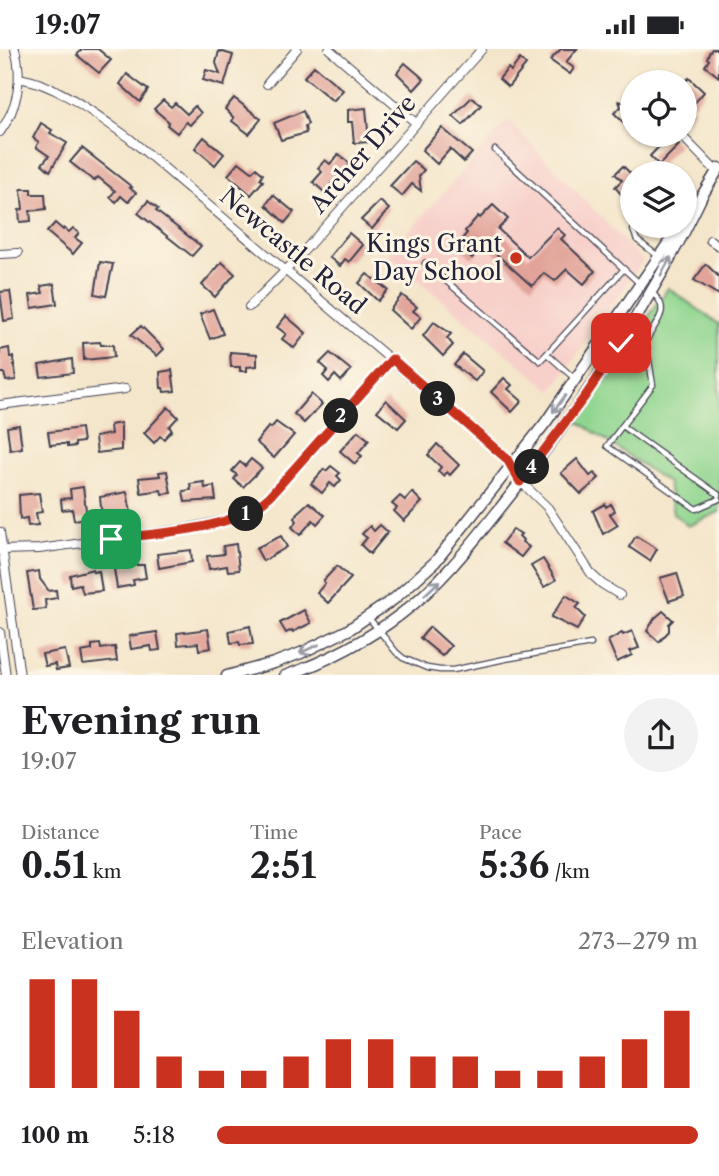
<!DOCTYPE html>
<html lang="en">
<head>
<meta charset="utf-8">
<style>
  body { margin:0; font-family:"Libre Caslon Text",serif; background:#f2f2f2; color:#202124; height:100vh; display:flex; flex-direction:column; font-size:26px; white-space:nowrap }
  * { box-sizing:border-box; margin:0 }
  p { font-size:23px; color:#757577 }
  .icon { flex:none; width:38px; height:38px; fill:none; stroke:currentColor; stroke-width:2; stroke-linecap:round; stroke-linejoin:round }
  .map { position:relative; height:626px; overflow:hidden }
  .drawer { display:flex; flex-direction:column; background:#fff; flex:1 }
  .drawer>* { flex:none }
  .tools { position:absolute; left:620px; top:21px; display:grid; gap:14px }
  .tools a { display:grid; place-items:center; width:77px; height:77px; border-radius:50%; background:#fff; box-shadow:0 2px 5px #0004; font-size:35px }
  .pin { position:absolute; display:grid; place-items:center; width:60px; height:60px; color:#fff; margin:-30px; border-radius:14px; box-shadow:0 4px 10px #0006 }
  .km { position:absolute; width:35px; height:35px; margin:-18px; border-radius:50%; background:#222; color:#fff; font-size:19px; line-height:35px; text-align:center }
  .round { display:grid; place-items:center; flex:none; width:74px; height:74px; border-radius:37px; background:#f2f2f2 }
  .headline { display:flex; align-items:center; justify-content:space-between; height:119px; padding:0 21px }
  h1 { font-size:38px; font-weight:700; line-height:52px }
  .metrics { display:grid; grid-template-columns:repeat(3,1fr); gap:10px; height:119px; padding:7px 21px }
  .metrics div { display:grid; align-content:center }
  .metrics b { font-size:35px; font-weight:700 }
  .metrics small { font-size:19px; font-weight:400 }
  .metrics p { font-size:19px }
  .chart { height:196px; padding:14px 21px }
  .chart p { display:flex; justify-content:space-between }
  .chart svg { width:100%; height:126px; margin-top:7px; stroke:#c8321e; stroke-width:6 }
  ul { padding:0 21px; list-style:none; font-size:23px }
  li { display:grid; grid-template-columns:112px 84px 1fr; align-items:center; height:52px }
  li i { height:18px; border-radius:9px; background:#c8321e }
  .status { display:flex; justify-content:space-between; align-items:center; height:49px; padding:0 35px; background:#fff; direction:ltr }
  .status svg { height:19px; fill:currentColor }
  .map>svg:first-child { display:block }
  .built { fill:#f7d0ca }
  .green { fill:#8fd58e; stroke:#587c64; stroke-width:2 }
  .building { fill:#e2a49a }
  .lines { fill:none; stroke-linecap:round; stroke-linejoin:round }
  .service-casing { stroke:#423f51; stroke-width:7 }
  .minor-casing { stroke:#423f51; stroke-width:10 }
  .tertiary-casing { stroke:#423f51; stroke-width:13 }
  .service { stroke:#fff; stroke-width:4.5 }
  .minor { stroke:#fff; stroke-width:8 }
  .tertiary { stroke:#fff; stroke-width:10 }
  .oneway { stroke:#9c9ca7 }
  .route-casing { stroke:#fff; stroke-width:14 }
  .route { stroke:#c8321e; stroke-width:9 }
  .poi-dot { fill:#c8321e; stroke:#fcf5e5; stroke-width:2.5 }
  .labels { text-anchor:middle; stroke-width:6; stroke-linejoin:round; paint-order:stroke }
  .street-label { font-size:24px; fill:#22223b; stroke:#fcf5e5 }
  .poi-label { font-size:24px; fill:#22223b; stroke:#fcf5e5; text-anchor:end }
</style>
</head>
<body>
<div class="status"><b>19:07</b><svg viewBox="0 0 49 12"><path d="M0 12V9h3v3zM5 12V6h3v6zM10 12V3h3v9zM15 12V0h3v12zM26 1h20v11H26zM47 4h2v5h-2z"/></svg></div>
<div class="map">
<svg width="719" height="627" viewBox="0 0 719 627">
  <rect width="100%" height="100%" fill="#fcf5e5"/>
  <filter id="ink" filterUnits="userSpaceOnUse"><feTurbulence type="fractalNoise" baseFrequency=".0143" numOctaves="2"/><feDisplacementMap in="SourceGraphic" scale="14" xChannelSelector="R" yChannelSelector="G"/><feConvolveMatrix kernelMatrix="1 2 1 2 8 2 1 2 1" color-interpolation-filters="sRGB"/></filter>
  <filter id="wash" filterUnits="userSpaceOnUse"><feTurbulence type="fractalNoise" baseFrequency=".00686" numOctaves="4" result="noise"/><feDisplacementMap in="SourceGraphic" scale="28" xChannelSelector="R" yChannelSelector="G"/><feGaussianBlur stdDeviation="1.57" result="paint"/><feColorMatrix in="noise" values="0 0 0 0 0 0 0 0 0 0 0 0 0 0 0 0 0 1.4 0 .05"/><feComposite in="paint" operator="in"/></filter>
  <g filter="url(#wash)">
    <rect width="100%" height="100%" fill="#f4e6cb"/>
    <path class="built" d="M508,71l135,141 -91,130 -164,-136z"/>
    <path class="green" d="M668,239l51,36v188l-31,14 -15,-13 -5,-30 -90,-62z"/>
    <g id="blocks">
      <g class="building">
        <path d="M82,0h16l13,11 -12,13 -22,-18z"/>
        <path d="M561,0h16l-11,13 8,6 -4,6 -20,-14z"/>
        <path d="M712,0h7v28l-14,-11 4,-6 -2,-2 2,-5z"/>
        <path d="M219,2l14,4 -9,31 -21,-6 3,-10 14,4 -4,-11z"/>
        <path d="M520,10l6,6 -18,22 -9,-8 9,-11 3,3z"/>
        <path d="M405,14l19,16 -10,11 -17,-17z"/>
        <path d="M314,17l29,24 -10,11 -29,-24z"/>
        <path d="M127,25l21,16 -8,12 -20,-18z"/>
        <path d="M689,29l15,14 -13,15 3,2 -10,12v-38z"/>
        <path d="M472,48l9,8 -18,20 -10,-9z"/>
        <path d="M234,49l27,21 -12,15 -17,-13 2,-3 -9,-9z"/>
        <path d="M163,51l8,7 4,-4 12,11 8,-8 6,7 -11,12 -4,-3 -9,11 -10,-8 2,-3 -15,-13z"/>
        <path d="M619,52l5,2 2,-2 6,6v12l-6,6 -12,-12 7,-6z"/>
        <path d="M366,59l3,34 -15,1 -2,-21h-4v-12z"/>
        <path d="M303,62l5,13 -3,2 1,7 -25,7 -7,-17z"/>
        <path d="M41,74l11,7 -2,3 17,10 -17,28 -8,-7 7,-8 -13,-9 3,-5 -6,-4z"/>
        <path d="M442,79l30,25 -8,9 -14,-13 -13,15 -15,-14z"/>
        <path d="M669,87l10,9 -20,20 -9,-9z"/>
        <path d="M204,88l20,17 -9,11 -20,-17z"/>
        <path d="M82,99l50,39 -2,1 6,5 -8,9 -7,-6 -5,6 -6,-5 5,-6 -17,-14 -4,4 -24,-19z"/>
        <path d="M339,105l11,10 -26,28 -11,-10 9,-10 -4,-4 7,-8 5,4z"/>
        <path d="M413,112l11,9 -5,6 2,15 -9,-7 -10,12 -12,-10z"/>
        <path d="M239,113l13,10 4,-4 7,6 -3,5 3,2 -12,14 -23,-20z"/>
        <path d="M623,117l9,9v32l-17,-20 7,-7 -7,-6z"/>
        <path d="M21,140h10v5h14l1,15 -16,2 1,10 -11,1 -1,-12 4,-1z"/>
        <path d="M273,146l21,17 -9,11 -19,-18z"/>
        <path d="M148,152l10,8 -2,2 45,35 -9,10 -54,-43z"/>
        <path d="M380,152l9,8 -17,20 -11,-9z"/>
        <path d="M493,156l15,14 -10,10 30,28 29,-29 8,7 -4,4 34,32 -11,13 -17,-15 -12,12 -11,-8 -12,13 -47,-42 -13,14 -15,-13 10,-12 -2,-2 13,-15 2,2z"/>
        <path d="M55,174l8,7 1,-2 5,4 4,-4 6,5 -4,5 7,5 -9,11 -26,-22z"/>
        <path d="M349,184l14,12 -14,17 -4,-3 -5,7 -11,-9z"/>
        <path d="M100,213l13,2 -7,32 -11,-2z"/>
        <path d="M222,213l13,12 -20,23 -13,-12z"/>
        <path d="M706,215l13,13v18l-25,-15z"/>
        <path d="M367,225l21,16 -10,11 -19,-18z"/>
        <path d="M54,235l3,20 -25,4 -2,-13 13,-2 -2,-7z"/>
        <path d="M10,242l4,28 -10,2 -4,-29z"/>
        <path d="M402,246l15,12 -4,4 8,6 -10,12 -21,-19z"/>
        <path d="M213,260l10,25 -13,5 -10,-25z"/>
        <path d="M286,267l20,17 -12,15 -12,-9 4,-5 -9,-7z"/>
        <path d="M434,273l17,12 -4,4 6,7 -10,11 -20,-20z"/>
        <path d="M141,277l23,23 -7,7 -26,-21z"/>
        <path d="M100,293l1,3h12l1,12 -30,3 -1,-17z"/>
        <path d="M9,299l1,9h3l3,23 -10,1 -2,-8h-4v-23z"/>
        <path d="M230,303l27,2v12l-10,1v4h-7v-4h-9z"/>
        <path d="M330,304l21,17 -10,11 -6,-6 -6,7 -6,-6 5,-6 -8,-7z"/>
        <path d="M463,305l20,17 -8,10 -21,-16z"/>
        <path d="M72,310l1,14 -32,4 -2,-12z"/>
        <path d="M172,321l3,21 -11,1 -1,-4h-2l-1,-16z"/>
        <path d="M504,329l8,7 -4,4 14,12 -10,11 -21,-20z"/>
        <path d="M311,345l11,10 -18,19 -10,-9z"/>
        <path d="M386,351l20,19 -8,9 -21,-17z"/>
        <path d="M168,358l10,10 -9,10 3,3 -8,9 -4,-3 -6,7 -10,-10z"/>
        <path d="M276,373l18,13 -20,23 -18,-16 13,-16 2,2z"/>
        <path d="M121,374v27l-24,3 -2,-16 16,-3 -1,-9z"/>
        <path d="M19,376l3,23 -12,2 -3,-23z"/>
        <path d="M81,379l2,14 -8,1v3l-8,1v-3h-7l-10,1 -2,-13z"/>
        <path d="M358,382l11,9 -11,13 4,3 -7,8 -15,-13z"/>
        <path d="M437,395l22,21 -9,10 -3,-3 -3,4 -6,-5 3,-4 -13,-12z"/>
        <path d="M251,410l11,9 -19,19 -9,-8 3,-4 -5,-4 8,-9 5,4z"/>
        <path d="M577,410l13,17 4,-3 5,5 -18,16 -20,-21z"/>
        <path d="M331,417l9,7 -3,3 4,4 -6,7 -5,-4 -8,10 -11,-9 13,-15 2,2z"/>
        <path d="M167,422l4,22 -9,1 -1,-4 -20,3 -2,-15 21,-2 -1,-4z"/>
        <path d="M204,433l1,6 9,-2 2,14 -31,2 -2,-11 8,-1 -1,-6z"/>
        <path d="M83,438l4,31 -13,2 -2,-11 -10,1 -1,-11 10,-1 -1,-9z"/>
        <path d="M127,443l4,21 -29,4 -2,-20z"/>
        <path d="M412,443l10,10 -18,19 -10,-10 3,-3 -5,-4 8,-8 5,4z"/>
        <path d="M39,444l3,19 -6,1 2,12 -10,1 -1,-8 -7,1 -1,-24z"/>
        <path d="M309,453l16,13 -8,9 -4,-4 -13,15 -8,-8 5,-6 -2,-3 3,-4 -1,-1z"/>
        <path d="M605,455l1,3 5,-3 4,7 -5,3 8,11 -15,9 -10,-23z"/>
        <path d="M380,476l8,7 -18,22 -9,-9 6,-7 -5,-4 8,-8 4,5z"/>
        <path d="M513,480l8,5 -2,2 4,4 -1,2 7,5 -8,10 -19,-14z"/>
        <path d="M281,487l6,11 -24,14 -7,-13z"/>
        <path d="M636,487l21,13 -7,12 -21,-14z"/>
        <path d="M236,495l3,26 -11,1 -1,-5 -18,3 -2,-13 17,-2 -1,-8z"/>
        <path d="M191,501l1,12 -33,6 -2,-14z"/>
        <path d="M543,510l13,21 -12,7 -13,-21z"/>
        <path d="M134,516h10l2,13 -13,2 1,5 -17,3 -3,-19z"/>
        <path d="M337,517l14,12 -23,25 -11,-10 8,-10 -2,-2z"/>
        <path d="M93,520v3l6,-1 3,20 -19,2 -3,-9 -9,2 -1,-11z"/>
        <path d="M39,522l1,8 9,12 7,-1 1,8 -12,2 1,9 -13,1 -6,-37z"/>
        <path d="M677,524l7,23 -15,5 -9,-23z"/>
        <path d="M566,546l14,9 -4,4 9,9 -8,13 -26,-13z"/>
        <path d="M304,561l7,13 -18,9 -1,-2 -6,3 -6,-10z"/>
        <path d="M663,562l10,9 -4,4v7l-10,11 -12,-11 8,-13z"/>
        <path d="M250,577l3,18 -13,1 -1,-3 -8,1 -2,-12z"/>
        <path d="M430,578l21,19 -9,10 -22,-18z"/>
        <path d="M208,580l3,19 -12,2 -1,-7 -20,2 -1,-12z"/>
        <path d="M632,582l7,17 -9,3 2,4 -15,7 -9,-21 14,-8 1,2z"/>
        <path d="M157,583l3,18 -8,1 -1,-5 -20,3 -2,-13z"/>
        <path d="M100,595l1,5 14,-2 2,14 -34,4 -2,-13 11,-2v-5z"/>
        <path d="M65,601l4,18 -13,2 -1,-6 -10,2 -3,-12z"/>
      </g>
    </g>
  </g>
  <g filter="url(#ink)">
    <use href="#blocks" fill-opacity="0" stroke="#423f51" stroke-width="2"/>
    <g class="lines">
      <g class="service-casing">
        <g id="service">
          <path d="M495,101l143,132"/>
          <path d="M636,177l-3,4 4,10 21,16"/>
          <path d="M425,214l115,98 84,-92"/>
          <path d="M652,244c22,17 1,31 -6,49l7,43 -31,41 97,69"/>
          <path d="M547,305l28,25"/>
          <path d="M622,377l-15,20 89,63 23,-10"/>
          <path d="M369,569l27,34 7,6 24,10 13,2h13l52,-11 86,-15"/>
        </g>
      </g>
      <g class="minor-casing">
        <g id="minor">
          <path d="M329,0l87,74"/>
          <path d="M19,29c41,7 77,37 110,60l340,288 38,33 12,21 29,28 44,67 10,9 18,11"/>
          <path d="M267,35l30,-35"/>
          <path d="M0,83c18,-25 23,-54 15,-83"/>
          <path d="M681,86l36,37"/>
          <path d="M710,191l9,6"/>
          <path d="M0,205l18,-1"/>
          <path d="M249,258l47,-47 186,-211"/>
          <path d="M0,356l125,-16"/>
          <path d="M0,483l20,144"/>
          <path d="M0,501l39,-1 145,-20 56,-12 30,-21 122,-137"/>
          <path d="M0,583l6,44"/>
        </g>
      </g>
      <g class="tertiary-casing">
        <g id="tertiary">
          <path d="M697,155l22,-36"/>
          <path d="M227,627l47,-13 27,-10 47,-23 46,-31 41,-37 111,-140 134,-196"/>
          <path d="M285,627c42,-15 81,-35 116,-62 41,-31 72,-72 104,-112 75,-94 143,-193 195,-302"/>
        </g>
      </g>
      <use href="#service" class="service"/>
      <use href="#minor" class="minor"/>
      <use href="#tertiary" class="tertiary"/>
    </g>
    <defs><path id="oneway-shaft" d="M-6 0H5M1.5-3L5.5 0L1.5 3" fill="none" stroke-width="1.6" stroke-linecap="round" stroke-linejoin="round" transform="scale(1.75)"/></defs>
    <g class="oneway">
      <use href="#oneway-shaft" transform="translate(666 217) rotate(-61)"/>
      <use href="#oneway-shaft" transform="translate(559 355) rotate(126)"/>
      <use href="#oneway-shaft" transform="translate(432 539) rotate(-44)"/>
      <use href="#oneway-shaft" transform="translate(309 600) rotate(156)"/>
    </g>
  </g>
  <g class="lines" filter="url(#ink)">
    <g class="route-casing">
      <path id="route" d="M111,490c51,-7 120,-7 159,-43l122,-137 115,100 13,23 66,-87 35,-52"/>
    </g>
    <use href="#route" class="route"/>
  </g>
  <circle class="poi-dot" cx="516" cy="209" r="7"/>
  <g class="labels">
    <g class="street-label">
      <text transform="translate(363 105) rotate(-49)" y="8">Archer Drive</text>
      <text transform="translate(293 202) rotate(40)" y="8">Newcastle Road</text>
    </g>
    <g class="poi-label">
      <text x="502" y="203">Kings Grant<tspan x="502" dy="28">Day School</tspan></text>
    </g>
  </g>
</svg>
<div class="tools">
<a><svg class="icon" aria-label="locate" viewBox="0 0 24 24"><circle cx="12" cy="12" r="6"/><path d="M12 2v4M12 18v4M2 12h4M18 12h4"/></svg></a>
<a><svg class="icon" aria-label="layers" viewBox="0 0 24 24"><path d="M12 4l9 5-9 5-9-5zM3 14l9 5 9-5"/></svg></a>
</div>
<div class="pin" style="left:111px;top:490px;background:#1e9e55"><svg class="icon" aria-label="arrive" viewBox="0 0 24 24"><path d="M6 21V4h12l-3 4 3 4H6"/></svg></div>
<div class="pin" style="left:621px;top:294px;background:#d93025"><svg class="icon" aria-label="check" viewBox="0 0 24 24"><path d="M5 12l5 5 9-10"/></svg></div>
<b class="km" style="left:246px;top:465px">1</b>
<b class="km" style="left:341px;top:367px">2</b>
<b class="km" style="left:438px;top:350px">3</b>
<b class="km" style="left:532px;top:418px">4</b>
</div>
<section class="drawer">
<div class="headline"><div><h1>Evening run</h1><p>19:07</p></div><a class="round"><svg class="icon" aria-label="share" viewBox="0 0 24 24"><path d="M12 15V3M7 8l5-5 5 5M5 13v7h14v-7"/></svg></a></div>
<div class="metrics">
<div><p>Distance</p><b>0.51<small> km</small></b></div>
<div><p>Time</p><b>2:51</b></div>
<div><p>Pace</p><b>5:36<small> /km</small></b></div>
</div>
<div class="chart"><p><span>Elevation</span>273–279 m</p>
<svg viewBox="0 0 160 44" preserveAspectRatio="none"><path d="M5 44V6M15 44V6M25 44V17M35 44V33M45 44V38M55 44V38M65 44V33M75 44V27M85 44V27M95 44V33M105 44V33M115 44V38M125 44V38M135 44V33M145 44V27M155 44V17"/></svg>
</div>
<ul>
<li><b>100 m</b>5:18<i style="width:100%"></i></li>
</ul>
</section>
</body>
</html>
